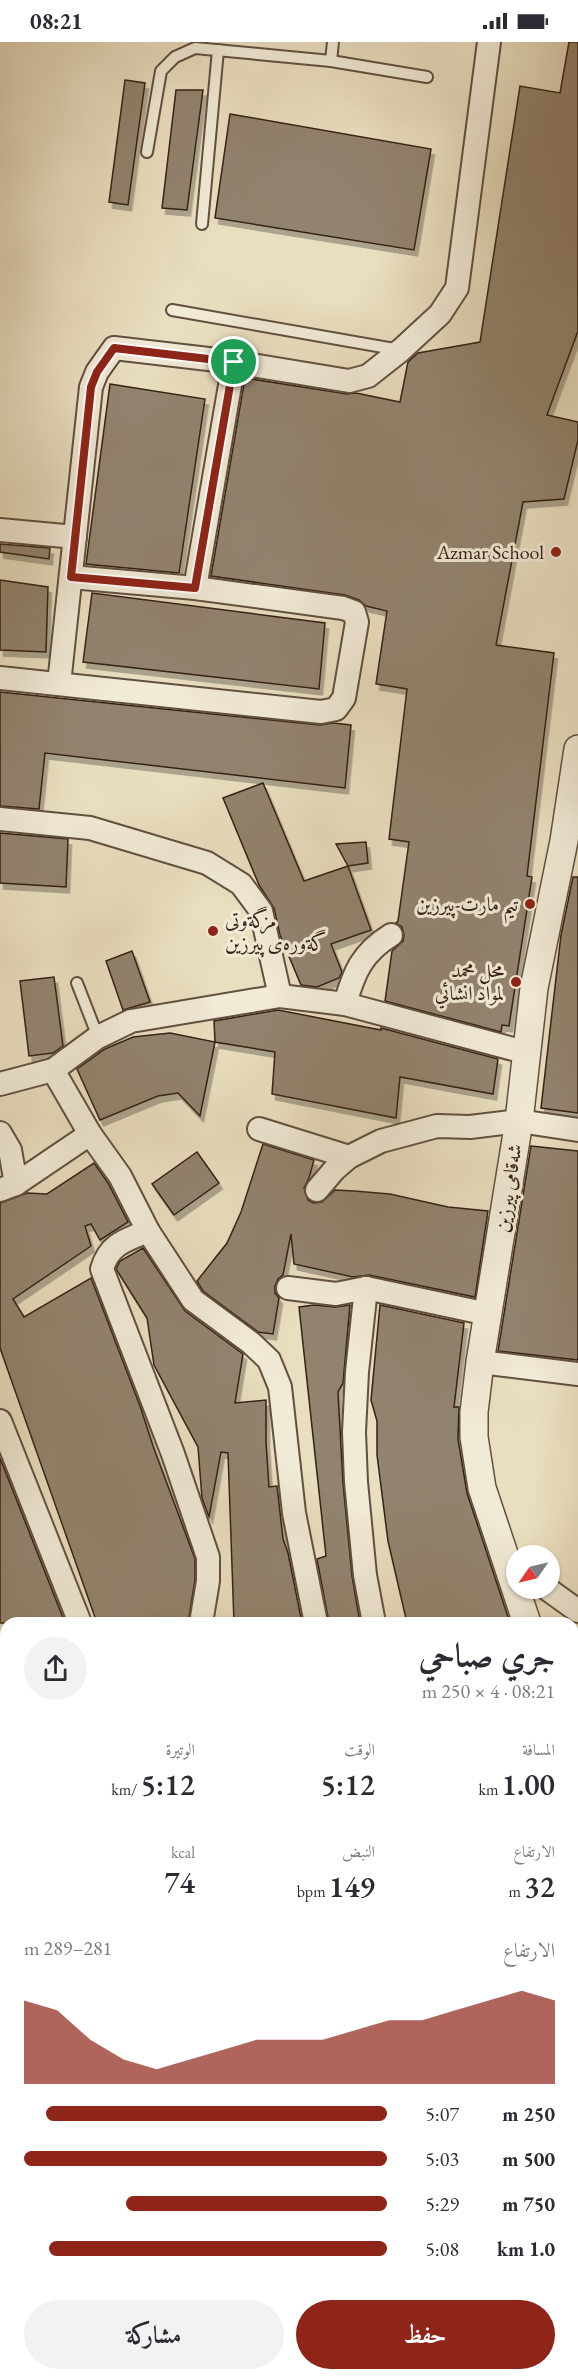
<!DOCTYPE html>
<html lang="ar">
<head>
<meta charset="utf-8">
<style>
  body { margin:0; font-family:"EB Garamond",Amiri,serif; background:#f2f2f3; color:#2b2b33; direction:rtl; height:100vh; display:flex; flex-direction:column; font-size:22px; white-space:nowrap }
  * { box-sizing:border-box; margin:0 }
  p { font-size:20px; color:#7c7c81 }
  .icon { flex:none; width:33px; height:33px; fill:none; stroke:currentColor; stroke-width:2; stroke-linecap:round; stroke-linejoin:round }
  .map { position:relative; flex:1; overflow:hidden; direction:ltr }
  .sheet { position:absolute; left:0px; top:1575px; width:579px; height:764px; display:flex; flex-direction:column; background:#fff; border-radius:18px 18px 0 0; box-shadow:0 2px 4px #0004; direction:rtl }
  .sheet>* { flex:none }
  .needle { width:39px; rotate:236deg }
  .fabs { position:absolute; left:506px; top:1503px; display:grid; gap:12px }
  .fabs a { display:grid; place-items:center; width:54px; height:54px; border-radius:50%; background:#fff; box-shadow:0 2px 4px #0004; font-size:30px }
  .pin { position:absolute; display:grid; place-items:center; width:51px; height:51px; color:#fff; margin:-26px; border:3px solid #fff; border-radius:50%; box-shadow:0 2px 6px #0007 }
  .round { display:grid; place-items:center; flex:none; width:63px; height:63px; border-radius:32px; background:#f2f2f3 }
  .headline { display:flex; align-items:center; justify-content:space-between; height:102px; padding:0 24px }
  h1 { font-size:33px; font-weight:600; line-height:45px }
  .metrics { display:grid; grid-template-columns:repeat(3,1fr); gap:9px; height:102px; padding:6px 24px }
  .metrics div { display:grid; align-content:center }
  .metrics b { font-size:30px; font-weight:600 }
  .metrics small { font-size:16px; font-weight:400 }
  .metrics p { font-size:16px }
  .chart { height:168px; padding:12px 24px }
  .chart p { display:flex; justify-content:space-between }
  .chart svg { width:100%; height:108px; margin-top:6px; fill:#8f2418; opacity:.7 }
  .primary-button { display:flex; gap:12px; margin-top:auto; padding:12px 24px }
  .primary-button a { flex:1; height:69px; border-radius:36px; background:#8f2418; color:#fff; font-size:24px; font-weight:600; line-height:69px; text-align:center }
  .primary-button a+a { background:#f2f2f3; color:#2b2b33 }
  ul { padding:0 24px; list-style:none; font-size:20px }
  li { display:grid; grid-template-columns:96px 72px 1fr; align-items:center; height:45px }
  li i { height:15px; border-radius:8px; background:#8f2418 }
  .status { display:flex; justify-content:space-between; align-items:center; height:42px; padding:0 30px; background:#fff; direction:ltr }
  .status svg { height:16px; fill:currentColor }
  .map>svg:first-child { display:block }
  .building { fill:#92836e; stroke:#342115; stroke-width:1.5; filter:url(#shadow) }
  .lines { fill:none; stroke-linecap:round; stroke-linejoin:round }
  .service-casing { stroke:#615040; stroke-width:14 }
  .minor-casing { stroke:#615040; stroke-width:26 }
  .tertiary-casing { stroke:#615040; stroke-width:30 }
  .service { stroke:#f1ead6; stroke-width:10 }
  .minor { stroke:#f1ead6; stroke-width:22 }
  .tertiary { stroke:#f1ead6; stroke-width:27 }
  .route-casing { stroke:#fff; stroke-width:12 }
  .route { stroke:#8f2418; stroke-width:8 }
  .poi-dot { fill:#8f2418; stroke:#f1ead6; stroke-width:2 }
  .labels { text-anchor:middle; stroke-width:6; stroke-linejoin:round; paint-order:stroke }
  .poi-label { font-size:20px; fill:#342115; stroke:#f1ead6; text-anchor:end }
  .street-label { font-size:20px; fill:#342115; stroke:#f1ead6 }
</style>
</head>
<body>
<div class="status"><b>08:21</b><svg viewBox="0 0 49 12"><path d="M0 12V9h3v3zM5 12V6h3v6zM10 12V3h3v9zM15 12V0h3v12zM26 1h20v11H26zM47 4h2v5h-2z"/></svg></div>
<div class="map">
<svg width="578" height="2338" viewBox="0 0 578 2338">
  <defs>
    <filter id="shadow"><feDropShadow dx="3.5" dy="6" stdDeviation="0" flood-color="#0004"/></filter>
  </defs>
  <rect width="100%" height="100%" fill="#e9dec0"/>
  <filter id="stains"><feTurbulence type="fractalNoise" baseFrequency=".00333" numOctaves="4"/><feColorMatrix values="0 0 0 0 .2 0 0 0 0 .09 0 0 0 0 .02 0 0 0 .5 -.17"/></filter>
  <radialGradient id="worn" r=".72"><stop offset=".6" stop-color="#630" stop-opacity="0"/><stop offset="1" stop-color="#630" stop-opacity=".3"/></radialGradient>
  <g class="building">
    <path d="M569,0h9v289l-31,84 31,7v18l-14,59 -41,3 -27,143 58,8 -27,223 5,1 -23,149 -7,-1 -1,7 -116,-31 7,-50 11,-10 1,-6 -2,-8 -6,-4 2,-2 11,-79 -20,-3 18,-150 -31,-5 11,-73 -21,-5 -7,-6 -14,-5 -134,-19 34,-198 102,16 9,-1 44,9 8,-40 10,-9 62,-11 40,-256 40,7z"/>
    <path d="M125,38l20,3 -17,122 -19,-3z"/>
    <path d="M176,48h27l-16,120 -25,-2z"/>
    <path d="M230,72l201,35 -17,101 -199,-32z"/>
    <path d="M110,342l95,15 -26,174 -93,-9z"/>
    <path d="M0,502l50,4 -1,11 -49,-7z"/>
    <path d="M0,538l48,7 -2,65 -46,-2z"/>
    <path d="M92,551l233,30 -6,66 -236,-27z"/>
    <path d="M0,650l320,33 13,-2 18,2 -6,63 -300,-35 -6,56 -39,-3z"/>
    <path d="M263,741l41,98 44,-15 23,64 -40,14 11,28 -3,6 -22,9 -16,-2 -21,-50 -6,-27 -15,-23 -36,-87z"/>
    <path d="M0,791l68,6 -2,48 -66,-4z"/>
    <path d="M366,800l2,21 -20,3 -12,-22z"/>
    <path d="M573,835h5v236l-37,-5 20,-173z"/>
    <path d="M132,909l18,51 -27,8 -17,-49z"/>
    <path d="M54,935l9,69 -10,7 -24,3 -9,-75z"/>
    <path d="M278,968l103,20v-2l117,31 -5,35 -93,-17 -4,41 -124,-24 3,-42 -60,-10 -1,-21z"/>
    <path d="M170,991l45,9 -15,74 -22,-23 -20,3 -58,24 -23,-51 28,-20 28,-12z"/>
    <path d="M263,1102l51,16 -5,18 -5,10 4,12 6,3 8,-1 13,-12 19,1 36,3 58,13 40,4 -13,86 -106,-22 -16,2 -59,-13 -3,-30 -8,41 -5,4 -3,7v7l4,5 -6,36 -15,-2 -55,-41 -6,-10 30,-38 14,-31z"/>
    <path d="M531,1104l47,5v209l-80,-9z"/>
    <path d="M197,1110l22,31 -45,32 -22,-31z"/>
    <path d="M94,1121l14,20 20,39 -28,18 -9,-16 -6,2 6,20 -78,53 11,18 67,-39 49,128 13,40 42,113v21l-7,43h-91l-97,-275v-145l27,-10 20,1z"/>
    <path d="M143,1206l42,63 58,43 -8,49 31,-3v42l3,45 8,-1 6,53 5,14 14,70h-68l-6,-170 -7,-1 -12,65 -7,-19 -4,-51 -44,-82 -7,-47 -31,-49 4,-8z"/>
    <path d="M314,1263l21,2 15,-2 -7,78 -5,9 5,91 9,93 8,47h-31l-12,-64 9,-3 -27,-249z"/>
    <path d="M380,1263l84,18 -10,84h5l-1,32 9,54 43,130h-103l-19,-82 -11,-86v-34l-6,-21z"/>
    <path d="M0,1416l65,165h-65z"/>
  </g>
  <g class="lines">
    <g class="service-casing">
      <g id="service">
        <path d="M331,19l2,-19"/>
        <path d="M147,110l14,-81 14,-14 20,-9 136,13 96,16"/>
        <path d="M202,182l16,-174"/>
        <path d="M172,268l228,40"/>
        <path d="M77,941l21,54"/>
      </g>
    </g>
    <g class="minor-casing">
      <g id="minor">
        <path d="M0,488l75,7"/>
        <path d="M195,546l39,-226"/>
        <path d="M0,636l321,34 15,-3 8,-11 13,-76 -3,-10 -11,-4 -148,-20 -124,-11"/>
        <path d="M59,642l32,-297 6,-15 17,-24 120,14 115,19 19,-5 33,-26 39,-36 17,-26 32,-246"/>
        <path d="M0,777l90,9 117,35 34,21 20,27 19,85"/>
        <path d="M345,962c9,-32 17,-51 46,-69"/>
        <path d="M53,1028l37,64 30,42 28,55 45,69 58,43 18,17 11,27 14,126 22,110"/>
        <path d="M0,1042l53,-14 45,-33 33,-16 149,-25 65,8 183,49"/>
        <path d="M259,1087l90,28"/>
        <path d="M0,1091l10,17 6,34"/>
        <path d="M0,1148l16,-6 74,-50"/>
        <path d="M317,1148l17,-20 15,-13 32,-16 56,-15 33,1 49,-6 59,9"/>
        <path d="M148,1189c-22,9 -39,13 -46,38l71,185 35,103v24l-7,42"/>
        <path d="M288,1246l48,6 30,-6 122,26"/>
        <path d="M366,1246l-9,84 -3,60 2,50 9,93 9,48"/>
        <path d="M480,1320l98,12"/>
        <path d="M0,1379l80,202"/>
        <path d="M546,1546l32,23"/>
        <path d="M0,1659l6,12"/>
        <path d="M573,1806l5,-2"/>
        <path d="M0,1822l6,2"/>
        <path d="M0,2171l6,3"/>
        <path d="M573,2174l5,-34"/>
        <path d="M259,2332l3,6"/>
        <path d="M344,2332l10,6"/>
        <path d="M413,2338l2,-6"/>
      </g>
    </g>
    <g class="tertiary-casing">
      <g id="tertiary">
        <path d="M527,1581l-45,-135 -8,-51v-25l6,-50 39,-241 15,-133 30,-147 14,-92"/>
        <path d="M573,1723l5,11"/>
      </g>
    </g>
    <use href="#service" class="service"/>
    <use href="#minor" class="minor"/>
    <use href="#tertiary" class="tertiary"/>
  </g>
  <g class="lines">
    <g class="route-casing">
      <path id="route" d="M114,306l120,14 -39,226 -124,-11 20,-190 6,-15z"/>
    </g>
    <use href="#route" class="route"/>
  </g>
  <g class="poi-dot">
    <circle cx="556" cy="510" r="6"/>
    <circle cx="530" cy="862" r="6"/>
    <circle cx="213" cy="889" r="6"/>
    <circle cx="516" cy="940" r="6"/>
  </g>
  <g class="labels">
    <g class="poi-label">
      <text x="544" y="517">Azmar School</text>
      <text x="518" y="869">تیم مارت-پیرزین</text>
      <text x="225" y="885" text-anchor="start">مزگةوتی<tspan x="225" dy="23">گةورەی پیرزین</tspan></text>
      <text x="504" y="935">محل محمد<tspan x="504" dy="23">لمواد انشائي</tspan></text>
    </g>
    <g class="street-label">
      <text transform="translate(508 1146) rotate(-81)" y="7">شەقامی پیرزین</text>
    </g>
  </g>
  <rect width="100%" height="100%" filter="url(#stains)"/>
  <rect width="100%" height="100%" fill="url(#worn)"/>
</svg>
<div class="fabs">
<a><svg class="needle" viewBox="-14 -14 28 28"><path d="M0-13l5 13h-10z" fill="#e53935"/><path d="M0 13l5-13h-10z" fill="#7c7c81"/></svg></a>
</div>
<div class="pin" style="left:234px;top:320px;background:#1e9e55"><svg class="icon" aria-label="arrive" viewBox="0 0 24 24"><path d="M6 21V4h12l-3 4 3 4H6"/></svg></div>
<section class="sheet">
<div class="headline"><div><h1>جري صباحي</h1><p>08:21 · 4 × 250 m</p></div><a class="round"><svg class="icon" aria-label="share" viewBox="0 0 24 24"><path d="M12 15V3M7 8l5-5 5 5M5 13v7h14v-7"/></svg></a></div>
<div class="metrics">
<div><p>المسافة</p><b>1.00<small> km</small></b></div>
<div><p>الوقت</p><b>5:12</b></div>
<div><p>الوتيرة</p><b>5:12<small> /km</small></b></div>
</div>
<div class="metrics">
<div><p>الارتفاع</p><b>32<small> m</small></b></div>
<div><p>النبض</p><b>149<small> bpm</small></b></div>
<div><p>kcal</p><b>74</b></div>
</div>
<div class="chart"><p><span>الارتفاع</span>281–289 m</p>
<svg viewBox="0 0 160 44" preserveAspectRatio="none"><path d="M0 44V10L10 14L20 26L30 34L40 38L50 34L60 30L70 26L80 26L90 26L100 22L110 18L120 18L130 14L140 10L150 6L160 10V44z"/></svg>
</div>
<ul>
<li><b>250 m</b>5:07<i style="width:94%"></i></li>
<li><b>500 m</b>5:03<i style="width:100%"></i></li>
<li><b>750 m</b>5:29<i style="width:72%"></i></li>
<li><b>1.0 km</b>5:08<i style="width:93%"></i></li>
</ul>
<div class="primary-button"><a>حفظ</a><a>مشاركة</a></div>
</section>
</div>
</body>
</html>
